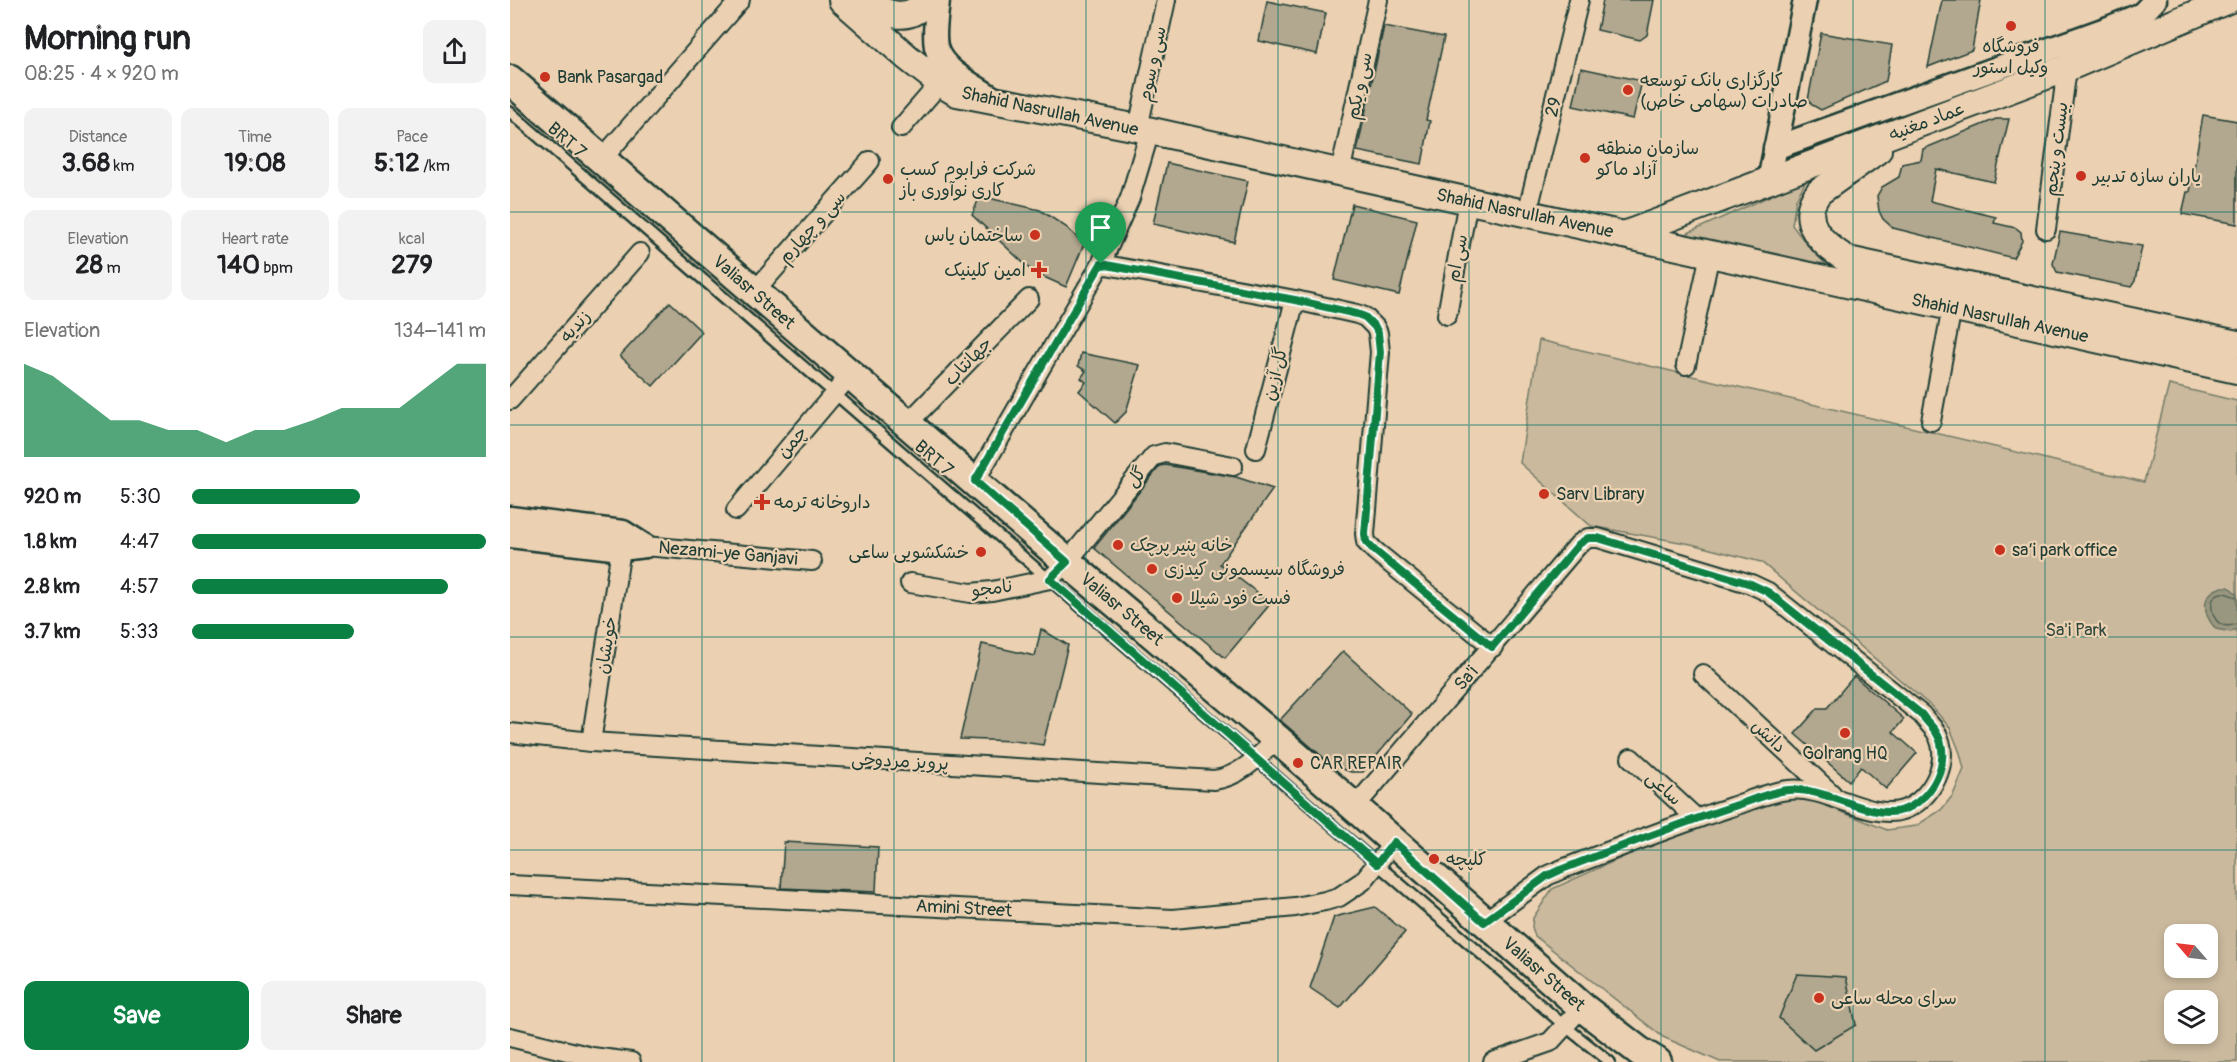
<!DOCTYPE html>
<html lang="en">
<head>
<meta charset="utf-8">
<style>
  body { margin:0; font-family:Pangolin,"Playpen Sans Arabic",sans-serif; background:#f2f2f2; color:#202124; height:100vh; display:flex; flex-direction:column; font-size:22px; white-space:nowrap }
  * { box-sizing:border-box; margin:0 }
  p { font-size:20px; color:#757577 }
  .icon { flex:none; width:33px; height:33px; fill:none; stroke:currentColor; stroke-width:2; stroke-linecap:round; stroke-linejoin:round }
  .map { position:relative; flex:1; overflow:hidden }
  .side { display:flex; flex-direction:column; background:#fff; width:510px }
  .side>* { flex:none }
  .needle { width:39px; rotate:298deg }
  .buttons { position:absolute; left:1654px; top:924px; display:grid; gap:12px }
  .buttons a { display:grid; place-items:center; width:54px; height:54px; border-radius:12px; background:#fff; box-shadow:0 3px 9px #0003; font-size:30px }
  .pin { position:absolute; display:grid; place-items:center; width:51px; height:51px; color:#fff; margin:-62px -26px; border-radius:50% 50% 50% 0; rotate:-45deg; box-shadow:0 0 6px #0007 }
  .pin .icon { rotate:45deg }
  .round { display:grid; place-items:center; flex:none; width:63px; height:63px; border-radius:12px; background:#f2f2f2 }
  .overview { display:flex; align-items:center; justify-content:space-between; height:102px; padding:0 24px }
  h1 { font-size:33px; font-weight:700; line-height:45px }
  .figures { display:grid; grid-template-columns:repeat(3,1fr); gap:9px; height:102px; padding:6px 24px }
  .figures div { display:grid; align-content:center; border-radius:12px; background:#f2f2f2; text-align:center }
  .figures b { font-size:26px; font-weight:700 }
  .figures small { font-size:16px; font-weight:400 }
  .figures p { font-size:16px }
  .chart { height:168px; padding:12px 24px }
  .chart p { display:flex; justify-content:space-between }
  .chart svg { width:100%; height:108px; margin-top:6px; fill:#0b8043; opacity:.7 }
  .primary-button { display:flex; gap:12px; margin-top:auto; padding:12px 24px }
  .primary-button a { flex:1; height:69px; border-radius:12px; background:#0b8043; color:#fff; font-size:24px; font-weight:700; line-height:69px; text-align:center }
  .primary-button a+a { background:#f2f2f2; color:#202124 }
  ul { padding:0 24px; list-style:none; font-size:20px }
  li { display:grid; grid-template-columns:96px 72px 1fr; align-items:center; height:45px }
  li i { height:15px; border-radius:8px; background:#0b8043 }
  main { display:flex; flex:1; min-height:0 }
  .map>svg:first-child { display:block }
  .green { fill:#cab99d; stroke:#747b68; stroke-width:1.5; fill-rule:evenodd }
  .water { fill:#9a9780; stroke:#697362; stroke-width:1.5 }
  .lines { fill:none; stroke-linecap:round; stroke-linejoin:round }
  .shore { stroke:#506152; stroke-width:1.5 }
  .building { fill:#b2a78f; stroke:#1f3d34; stroke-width:1.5 }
  .service-casing { stroke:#1f3d34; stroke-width:14 }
  .minor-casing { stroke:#1f3d34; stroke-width:22 }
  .tertiary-casing { stroke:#1f3d34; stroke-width:27 }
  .secondary-casing { stroke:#1f3d34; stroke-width:30 }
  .primary-casing { stroke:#1f3d34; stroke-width:33 }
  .service { stroke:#ebd1b2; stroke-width:9 }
  .minor { stroke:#ebd1b2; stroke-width:18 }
  .tertiary { stroke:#ebd1b2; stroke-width:22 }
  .secondary { stroke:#ebd1b2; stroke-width:26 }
  .primary { stroke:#ebd1b2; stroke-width:28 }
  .route-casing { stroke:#fff; stroke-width:12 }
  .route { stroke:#0b8043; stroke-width:8 }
  .grid { fill:none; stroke:#0f766e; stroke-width:1.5; stroke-opacity:0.55 }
  .poi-dot { fill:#c8321e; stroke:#ebd1b2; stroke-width:2 }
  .labels { text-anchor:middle; stroke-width:4.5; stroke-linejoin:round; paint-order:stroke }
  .poi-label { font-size:18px; fill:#1f3d34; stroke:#ebd1b2; text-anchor:start }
  .street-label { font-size:18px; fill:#1f3d34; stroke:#ebd1b2 }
  .park-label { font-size:18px; fill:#30493e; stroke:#ebd1b2 }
</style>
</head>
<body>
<main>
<section class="side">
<div class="overview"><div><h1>Morning run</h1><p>08:25 · 4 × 920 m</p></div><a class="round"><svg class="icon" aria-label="share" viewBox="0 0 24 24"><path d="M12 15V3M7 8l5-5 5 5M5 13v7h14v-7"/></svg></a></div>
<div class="figures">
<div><p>Distance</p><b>3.68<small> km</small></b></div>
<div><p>Time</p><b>19:08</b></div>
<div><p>Pace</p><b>5:12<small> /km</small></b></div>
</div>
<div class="figures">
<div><p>Elevation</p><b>28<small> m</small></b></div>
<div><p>Heart rate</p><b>140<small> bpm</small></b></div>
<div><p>kcal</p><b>279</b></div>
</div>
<div class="chart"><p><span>Elevation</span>134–141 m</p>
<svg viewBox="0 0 160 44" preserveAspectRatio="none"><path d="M0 44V6L10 11L20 20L30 29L40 29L50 33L60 33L70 38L80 33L90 33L100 29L110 24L120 24L130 24L140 15L150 6L160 6V44z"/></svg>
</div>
<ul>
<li><b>920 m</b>5:30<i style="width:57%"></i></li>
<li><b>1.8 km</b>4:47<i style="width:100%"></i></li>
<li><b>2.8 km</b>4:57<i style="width:87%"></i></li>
<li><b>3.7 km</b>5:33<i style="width:55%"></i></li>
</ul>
<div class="primary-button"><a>Save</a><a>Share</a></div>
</section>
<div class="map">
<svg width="1727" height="1062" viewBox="0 0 1727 1062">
  <rect width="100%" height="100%" fill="#ebd1b2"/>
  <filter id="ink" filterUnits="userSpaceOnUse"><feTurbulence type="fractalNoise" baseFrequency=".0167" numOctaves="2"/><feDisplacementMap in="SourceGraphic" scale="12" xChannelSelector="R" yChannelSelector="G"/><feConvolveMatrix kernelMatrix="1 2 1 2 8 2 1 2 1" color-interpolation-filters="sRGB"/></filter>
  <g filter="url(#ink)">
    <g class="green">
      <path d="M1297,179l-11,20 -4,26 16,21 25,26 -156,-34z"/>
      <path d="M1029,340l605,142 25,-97 68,16v661h-517l-57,-25 -128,-101 -3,-9 1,-9 19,-29 149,-67 96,-28 90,36 29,-4 25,-16 12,-15 11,-26 -4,-16 -10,-25 -18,-21 -171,-145 -70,-18 -100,-18 -71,-63zM1665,934h33v34h-33zM1665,1000h33v34h-33z"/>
    </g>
    <path class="water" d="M1712,587h7l8,7v35l-6,3 -15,-3c-14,-15 -16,-35 6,-42z"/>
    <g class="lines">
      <path class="shore" d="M1727,597c-5,-1 -9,-4 -14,-4 -17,0 -13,28 0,32 5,2 9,0 14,-1"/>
    </g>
    <g class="building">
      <path d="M1093,0h51l-7,35 -7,5 -43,-10z"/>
      <path d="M1432,0h39l-9,50 -44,17z"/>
      <path d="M757,1l59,12 -9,41 -58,-13z"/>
      <path d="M874,26l60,11 -18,83 4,1 -8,43 -65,-13z"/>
      <path d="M1311,33l71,12 -6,36 -65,29 -9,-5 -4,-5z"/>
      <path d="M1071,68l61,13 -9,38 -60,-13z"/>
      <path d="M1693,115l34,6v103l-55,-10 5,-22h3z"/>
      <path d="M1486,119h13l-15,63 -58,-13 -6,32 66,16 -2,6 22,5 5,4 1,9 -9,17 -120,-30 -10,-9 -4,-8 -2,-15 5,-9 17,-10 3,-13 19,-4 2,-11z"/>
      <path d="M657,163l81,18 -14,61 -81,-18z"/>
      <path d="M470,196l60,14 26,17 18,17 -18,43 -33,-15 -61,-57z"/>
      <path d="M842,204l65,16 -18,75 -65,-15z"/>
      <path d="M1550,232l82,14 -7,35 -4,6 -74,-15 -4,-8z"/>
      <path d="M160,302l32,30 -49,54 -33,-30z"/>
      <path d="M571,353l59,12 -14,47 -11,11 -36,-32 7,-9 -5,-4 5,-7 -8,-5z"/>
      <path d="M655,465l71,12 37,12 -53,75 51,39 -46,55 -131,-110 66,-82z"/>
      <path d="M531,629l27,16 -25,100 -28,-4 -55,-2 22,-95 53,12z"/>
      <path d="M833,651l69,63 -49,58h-12l-19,-7 -52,-45z"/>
      <path d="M1344,676l50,43 -11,13 24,21 -31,36 -25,-22 -12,14 -54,-47 23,-26h9z"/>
      <path d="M274,842l94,5 -2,45 -95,-4z"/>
      <path d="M865,907l30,25 -65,76 -30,-20 24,-71z"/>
      <path d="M1287,974l49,3 10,48 -42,25 -35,-32z"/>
    </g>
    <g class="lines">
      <g class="service-casing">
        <path id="service" d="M0,112l867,752 189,163 44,35"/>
      </g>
      <g class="minor-casing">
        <g id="minor">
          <path d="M391,128l39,-45"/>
          <path d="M628,128l28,-128"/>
          <path d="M92,159l138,-159"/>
          <path d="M830,173l38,-173"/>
          <path d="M1017,214l52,-214"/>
          <path d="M1536,229l21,-161"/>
          <path d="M591,264l194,36 62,14 8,3 10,10 3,6 2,19 -15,182 1,8 9,9 118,96"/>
          <path d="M244,292l116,-131"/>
          <path d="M937,315l21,-114"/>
          <path d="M1176,365l24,-111"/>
          <path d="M0,400l130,-147"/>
          <path d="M1421,421l21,-114"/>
          <path d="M398,423l121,-124"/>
          <path d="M746,449l39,-149"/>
          <path d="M465,481l126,-217 29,-66 20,-67"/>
          <path d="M226,510l114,-135"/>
          <path d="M135,546l167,15"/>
          <path d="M400,583l61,10 21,-2 58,-12 17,-17 87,-106 11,-3 68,13"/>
          <path d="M1193,674l129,120"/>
          <path d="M0,733l81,9 623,38c26,-3 45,-24 63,-41"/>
          <path d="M81,742l30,-193"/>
          <path d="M1121,758l65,60"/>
          <path d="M844,808l225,-264 9,-6h10l153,46 17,8 154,123c4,6 10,11 14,17 17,28 -5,69 -33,78 -34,11 -77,-25 -115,-20 -19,2 -39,11 -57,17 -58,19 -114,41 -171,63l-13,6 -63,46"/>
          <path d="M0,885l663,34 122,-12 30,-6 14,-4 24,-16 31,-39"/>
          <path d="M0,1037l82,20 39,5"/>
          <path d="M983,1062l57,-20 32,-35"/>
        </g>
      </g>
      <g class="tertiary-casing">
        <g id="tertiary">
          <path d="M428,0c-1,15 -5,32 -2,47 6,24 39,38 58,52"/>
          <path d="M1265,148l336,-121 31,-13 13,-14"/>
          <path d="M1259,181l36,-181"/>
          <path d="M0,518l113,14 22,14"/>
          <path d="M0,536l111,13 24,-3"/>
        </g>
      </g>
      <g class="secondary-casing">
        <g id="secondary">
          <path d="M332,0l66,58 32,25 17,10 181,35 1099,242"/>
          <path d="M354,0c19,15 47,24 62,0"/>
          <path d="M1368,150l-59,42c-23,29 4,53 29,68l389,84"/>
          <path d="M1114,235l443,-167 161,-68"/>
        </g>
      </g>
      <g class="primary-casing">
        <path id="primary" d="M0,80l557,482 210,177 305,268 57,44 18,11"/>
      </g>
      <use href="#service" class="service"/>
      <use href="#minor" class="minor"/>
      <use href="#tertiary" class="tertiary"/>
      <use href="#secondary" class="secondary"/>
      <use href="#primary" class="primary"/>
    </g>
  </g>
  <g class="lines" filter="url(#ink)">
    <g class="route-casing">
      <path id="route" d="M591,264l194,36 62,14 8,3 10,10 3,6 2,19 -15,182 1,8 9,9 117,96 87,-103 9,-6h10l153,46 17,8 154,123c4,6 10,11 14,17 18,28 -5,69 -33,78 -33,11 -77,-24 -115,-20 -19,2 -39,12 -57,17 -58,19 -114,41 -171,63l-13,6 -63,46 -90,-80 -17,22 -327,-285 17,-17 -92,-81z"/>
    </g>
    <use href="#route" class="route"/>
  </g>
  <path class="grid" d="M192,0v1062M384,0v1062M576,0v1062M768,0v1062M959,0v1062M1151,0v1062M1343,0v1062M1535,0v1062M0,212h1727M0,425h1727M0,637h1727M0,850h1727"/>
  <g class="poi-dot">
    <circle cx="1501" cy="26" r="6"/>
    <circle cx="35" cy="77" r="6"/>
    <circle cx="1118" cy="90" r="6"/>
    <circle cx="1075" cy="158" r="6"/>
    <circle cx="1571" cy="176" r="6"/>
    <circle cx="378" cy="179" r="6"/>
    <circle cx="525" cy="235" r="6"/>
    <path d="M526 261h6v6h6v6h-6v6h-6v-6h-6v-6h6z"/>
    <circle cx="1034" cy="494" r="6"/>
    <path d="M249 493h6v6h6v6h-6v6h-6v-6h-6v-6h6z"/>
    <circle cx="608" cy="545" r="6"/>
    <circle cx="1490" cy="550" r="6"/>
    <circle cx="471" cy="552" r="6"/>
    <circle cx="642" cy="569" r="6"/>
    <circle cx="667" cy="598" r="6"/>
    <circle cx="1335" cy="733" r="6"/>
    <circle cx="788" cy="763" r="6"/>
    <circle cx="924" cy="859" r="6"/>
    <circle cx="1309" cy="998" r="6"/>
  </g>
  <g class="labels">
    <g class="poi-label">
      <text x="1501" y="52" text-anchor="middle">فروشگاه<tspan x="1501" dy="21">وکیل استور</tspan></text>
      <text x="47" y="83">Bank Pasargad</text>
      <text x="1130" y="86">کارگزاری بانک توسعه<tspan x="1130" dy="21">صادرات (سهامی خاص)</tspan></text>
      <text x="1087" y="154">سازمان منطقه<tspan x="1087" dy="21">آزاد ماکو</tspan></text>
      <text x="390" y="175">شرکت فرابوم کسب<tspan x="390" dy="21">کاری نوآوری باز</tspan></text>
      <text x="1583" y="182">یاران سازه تدبیر</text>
      <text x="513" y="241" text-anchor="end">ساختمان یاس</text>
      <text x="516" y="276" text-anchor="end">امین کلینیک</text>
      <text x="1046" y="500">Sarv Library</text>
      <text x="264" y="508">داروخانه ترمه</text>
      <text x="620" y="551">خانه پنیر پرچک</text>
      <text x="1502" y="556">sa’i park office</text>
      <text x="459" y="558" text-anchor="end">خشکشویی ساعی</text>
      <text x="654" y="575">فروشگاه سیسمونی کیدزی</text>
      <text x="679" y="604">فست فود شیلا</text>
      <text x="1335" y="759" text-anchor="middle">Golrang HQ</text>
      <text x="800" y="769">CAR REPAIR</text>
      <text x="936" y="865">کلپچه</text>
      <text x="1321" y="1004">سرای محله ساعی</text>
    </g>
    <g class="street-label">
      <text transform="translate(642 64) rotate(-78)" y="6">سی و سوم</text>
      <text transform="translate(849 86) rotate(-78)" y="6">سی و یکم</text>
      <text transform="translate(1043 107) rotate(-76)" y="6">29</text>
      <text transform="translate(540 111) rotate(12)" y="6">Shahid Nasrullah Avenue</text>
      <text transform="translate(1417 121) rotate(-21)" y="6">عماد مغنیه</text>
      <text transform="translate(57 140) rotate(41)" y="6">BRT 7</text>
      <text transform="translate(1546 149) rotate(-83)" y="6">بیست و پنجم</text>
      <text transform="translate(1015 213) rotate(12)" y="6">Shahid Nasrullah Avenue</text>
      <text transform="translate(302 227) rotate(-48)" y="6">سی و چهارم</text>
      <text transform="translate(947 258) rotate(-79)" y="6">سی ام</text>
      <text transform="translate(244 292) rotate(41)" y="6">Valiasr Street</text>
      <text transform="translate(1490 318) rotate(12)" y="6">Shahid Nasrullah Avenue</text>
      <text transform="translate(65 326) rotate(-48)" y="6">زندیه</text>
      <text transform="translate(458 361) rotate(-46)" y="6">جهانتاب</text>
      <text transform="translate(765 374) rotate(-76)" y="6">گل آزین</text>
      <text transform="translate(282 442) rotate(-49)" y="6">چمن</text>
      <text transform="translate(424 458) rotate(41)" y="6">BRT 7</text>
      <text transform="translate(626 477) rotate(-51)" y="6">گل</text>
      <text transform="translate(218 553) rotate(5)" y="6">Nezami-ye Ganjavi</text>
      <text transform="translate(482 588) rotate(-7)" y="6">نامجو</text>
      <text transform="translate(612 609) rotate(40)" y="6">Valiasr Street</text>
      <text transform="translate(96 645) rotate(-81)" y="6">خویشان</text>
      <text transform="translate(956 678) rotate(-49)" y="6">Sa'i</text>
      <text transform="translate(1259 736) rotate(43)" y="6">دانش</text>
      <text transform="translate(390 761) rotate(3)" y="6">پرویز مردوخی</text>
      <text transform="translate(1154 788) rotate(43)" y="6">ساعی</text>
      <text transform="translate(454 908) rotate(3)" y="6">Amini Street</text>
      <text transform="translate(1034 974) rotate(41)" y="6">Valiasr Street</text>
    </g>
    <g class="park-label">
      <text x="1566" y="636">Sa'i Park</text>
    </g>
  </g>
</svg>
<div class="buttons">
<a><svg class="needle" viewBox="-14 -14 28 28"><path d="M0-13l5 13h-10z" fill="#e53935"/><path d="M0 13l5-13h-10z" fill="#757577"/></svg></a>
<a><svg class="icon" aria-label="layers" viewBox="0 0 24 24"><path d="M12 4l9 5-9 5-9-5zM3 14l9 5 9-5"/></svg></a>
</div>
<div class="pin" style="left:591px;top:264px;background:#1e9e55"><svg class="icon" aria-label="arrive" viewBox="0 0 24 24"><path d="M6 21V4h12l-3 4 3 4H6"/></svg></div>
</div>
</main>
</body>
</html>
